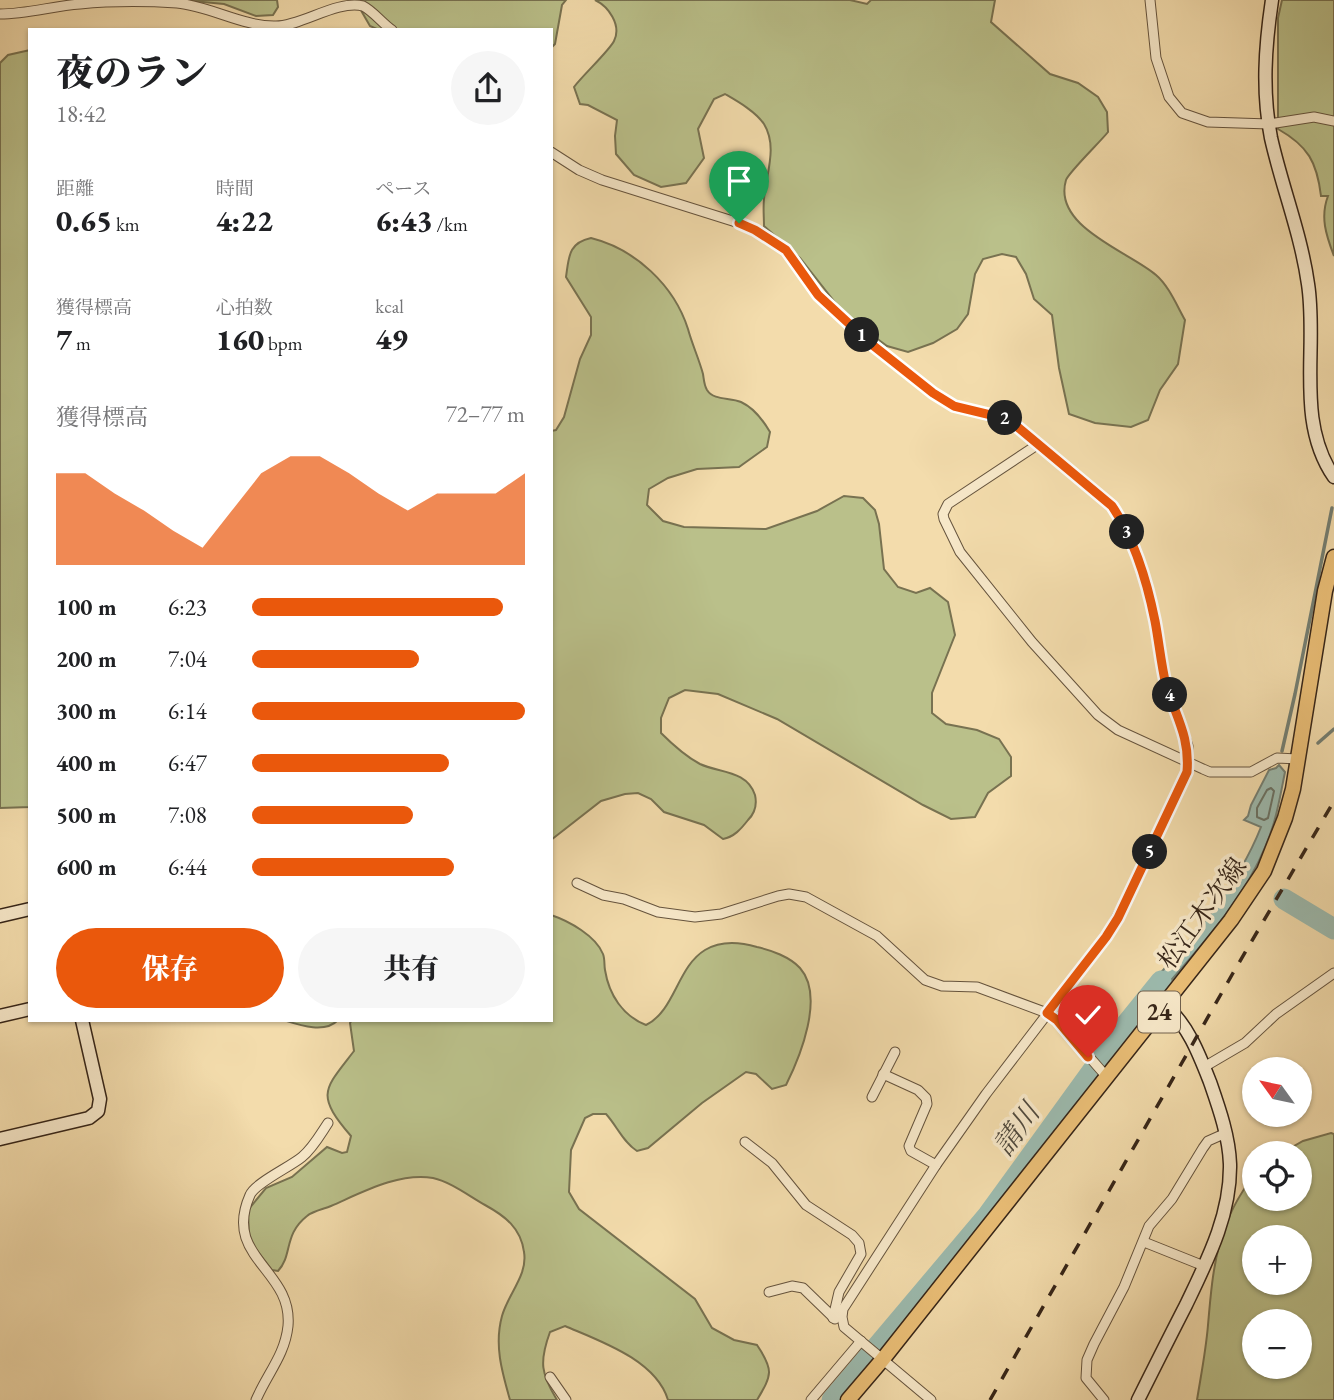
<!DOCTYPE html>
<html lang="ja">
<head>
<meta charset="utf-8">
<style>
  body { margin:0; font-family:"EB Garamond","Noto Serif JP",serif; background:#f6f6f6; color:#202124; height:100vh; display:flex; flex-direction:column; font-size:26px; white-space:nowrap }
  * { box-sizing:border-box; margin:0 }
  p { font-size:23px; color:#757577 }
  .icon { flex:none; width:38px; height:38px; fill:none; stroke:currentColor; stroke-width:2; stroke-linecap:round; stroke-linejoin:round }
  .map { position:relative; flex:1; overflow:hidden }
  .details { position:absolute; left:28px; top:28px; width:525px; height:994px; display:flex; flex-direction:column; background:#fff; border-radius:0px; box-shadow:0 2px 5px #0004 }
  .details>* { flex:none }
  .needle { width:46px; rotate:303deg }
  .buttons { position:absolute; left:1242px; top:1057px; display:grid; gap:14px }
  .buttons a { display:grid; place-items:center; width:70px; height:70px; border-radius:50%; background:#fff; box-shadow:0 2px 5px #0004; font-size:35px }
  .pin { position:absolute; display:grid; place-items:center; width:60px; height:60px; color:#fff; margin:-72px -30px; border-radius:50% 50% 50% 0; rotate:-45deg; box-shadow:0 0 7px #0007 }
  .pin .icon { rotate:45deg }
  .km { position:absolute; width:35px; height:35px; margin:-18px; border-radius:50%; background:#222; color:#fff; font-size:19px; line-height:35px; text-align:center }
  .round { display:grid; place-items:center; flex:none; width:74px; height:74px; border-radius:37px; background:#f6f6f6 }
  .headline { display:flex; align-items:center; justify-content:space-between; height:119px; padding:0 28px }
  h1 { font-size:38px; font-weight:800; line-height:52px }
  .metrics { display:grid; grid-template-columns:repeat(3,1fr); gap:10px; height:119px; padding:7px 28px }
  .metrics div { display:grid; align-content:center }
  .metrics b { font-size:30px; font-weight:800 }
  .metrics small { font-size:19px; font-weight:400 }
  .metrics p { font-size:19px }
  .chart { height:196px; padding:14px 28px }
  .chart p { display:flex; justify-content:space-between }
  .chart svg { width:100%; height:126px; margin-top:7px; fill:#ea580c; opacity:.7 }
  .action { display:flex; gap:14px; margin-top:auto; padding:14px 28px }
  .action a { flex:1; height:80px; border-radius:42px; background:#ea580c; color:#fff; font-size:28px; font-weight:800; line-height:80px; text-align:center }
  .action a+a { background:#f6f6f6; color:#202124 }
  ul { padding:0 28px; list-style:none; font-size:23px }
  li { display:grid; grid-template-columns:112px 84px 1fr; align-items:center; height:52px }
  li i { height:18px; border-radius:9px; background:#ea580c }
  .map>svg:first-child { display:block }
  .green { fill:#bac08a; stroke:#787251; stroke-width:2; fill-rule:evenodd }
  .water { fill:#9cbaae; stroke:#737e72; stroke-width:2 }
  .lines { fill:none; stroke-linecap:round; stroke-linejoin:round }
  .shore { stroke:#697063; stroke-width:2 }
  .stream { stroke:#737e72; stroke-width:3.5 }
  .river { stroke:#9cbaae; stroke-width:21 }
  .street-casing { stroke:#65533d; stroke-width:11 }
  .secondary-casing { stroke:#362518; stroke-width:15 }
  .primary-casing { stroke:#362518; stroke-width:17 }
  .street { stroke:#f7e8c9; stroke-width:9 }
  .secondary { stroke:#f7e8c9; stroke-width:12 }
  .primary { stroke:#eabe76; stroke-width:14 }
  .rail { stroke:#362518; stroke-width:3.5; stroke-dasharray:12 12; stroke-linecap:butt }
  .route-casing { stroke:#fff; stroke-width:14 }
  .route { stroke:#ea580c; stroke-width:9 }
  .labels { text-anchor:middle; stroke-width:7; stroke-linejoin:round; paint-order:stroke }
  .shield { fill:#f7e8c9; stroke:#70604d; stroke-width:2 }
  .shield-label { font-size:24px; font-weight:bold; fill:#362518 }
  .street-label { font-size:26px; fill:#362518; stroke:#f7e8c9 }
  .water-label { font-size:28px; font-style:italic; fill:#504a3e; stroke:#f7e8c9 }
</style>
</head>
<body>
<div class="map">
<svg width="1334" height="1400" viewBox="0 0 1334 1400">
  <rect width="100%" height="100%" fill="#f3dcac"/>
  <filter id="stains"><feTurbulence type="fractalNoise" baseFrequency=".00286" numOctaves="4"/><feColorMatrix values="0 0 0 0 .2 0 0 0 0 .09 0 0 0 0 .02 0 0 0 .5 -.17"/></filter>
  <radialGradient id="worn" r=".72"><stop offset=".6" stop-color="#630" stop-opacity="0"/><stop offset="1" stop-color="#630" stop-opacity=".3"/></radialGradient>
  <g class="green">
    <path d="M182,0h95l1,7 -5,8 -17,1 -32,-12z"/>
    <path d="M355,0h211l-4,5 -7,39 -4,4v-18h-172l-9,-4z"/>
    <path d="M595,0h255l17,4 4,-4h124l-4,22 59,52 28,9 20,14 9,15 1,20c-7,9 -39,40 -42,48 -14,47 64,72 90,95 13,11 21,31 29,45l-7,44 -18,26 -12,30 -17,7 -36,-4 -26,-9 -10,-46 -7,-53 -18,-16 -8,-25 -10,-17 -14,-3 -19,5 -8,15 -7,40 -11,15 -24,14 -25,9 -21,-6 -42,-31 -45,-57 -36,-32c0,-9 -1,-18 0,-27 2,-25 14,-52 0,-75 -9,-13 -27,-23 -39,-30l-11,5 -16,30 6,29 -18,25 -25,4 -27,-12 -18,-21 -1,-18 2,-16 -29,-15 -8,-1 -6,-17c9,-12 35,-36 40,-46 8,-16 -6,-35 -19,-41z"/>
    <path d="M1282,0h52v256c-8,-21 -14,-39 -6,-60h-7c-4,-34 -13,-50 -43,-67v-111z"/>
    <path d="M30,50v757l-30,1v-745l8,-8z"/>
    <path d="M591,238c44,11 83,47 97,91 4,15 11,30 15,45 1,6 1,11 4,16 7,11 23,7 34,12 13,6 22,18 29,30l-3,15 -28,20 -42,2 -29,9 -19,11 -2,16 16,16 21,6 82,2 51,-18 27,-15 19,2 12,12 4,14 5,45 14,18 18,6 14,-5 18,14 7,33 -23,58v20l14,11 31,6 22,9 12,18v19l-23,17 -13,24 -24,2 -28,-14 -146,-86 -59,-25 -33,-4 -16,8 -8,20v15c12,12 24,23 39,31 19,9 47,6 55,31 2,9 0,18 -7,25 -7,9 -14,17 -25,19l-19,-14 -40,-13 -13,-13 -13,-6 -13,1 -24,7 -50,39v-409l5,-1 8,-13 16,-58 11,-24v-18l-25,-40c3,-20 2,-34 25,-39z"/>
    <path d="M551,915c18,6 45,21 52,39 2,5 1,11 2,16 4,25 18,46 41,55 29,-14 31,-58 59,-75 15,-9 35,-8 52,-3 14,3 33,10 43,21 25,28 0,89 -14,117l-14,4 -16,-15 -10,-2 -44,31 -54,45 -11,3c-14,-9 -20,-25 -31,-37h-13l-8,4 -14,32 -2,42 10,17 116,90 17,29 22,12 23,5c17,25 15,30 0,55h-89c-12,-40 -68,-59 -103,-74l-15,6c-11,30 -9,42 7,68h-47c-8,-28 -16,-55 -8,-84 6,-22 26,-41 22,-64 -3,-24 -19,-36 -39,-47 -16,-9 -34,-23 -52,-27 -34,-6 -72,15 -102,28 -7,3 -18,5 -24,10 -24,19 -14,39 -29,55l-6,-1 -23,-30 -1,-30 18,-22 26,-11 35,-30 15,6 5,-1 4,-16c-36,-42 -27,-46 3,-85l-4,-28 2,-3h199z"/>
    <path d="M283,1020h55c-13,14 -39,5 -55,0z"/>
    <path d="M1331,1133l3,1v266h-137c4,-25 9,-50 11,-75 5,-59 9,-103 47,-151v25h45v-46h-18l21,-12zM1255,1237h45v46h-45zM1255,1321h45v46h-45z"/>
  </g>
  <path class="water" d="M1279,765l6,7c-5,25 -9,50 -19,73 -25,62 -76,112 -118,162l-10,-9c47,-52 97,-105 123,-171l-17,-7 4,-4 3,-11 18,-35 7,-2z"/>
  <g class="lines">
    <path class="shore" d="M1271,788l3,3 -6,27 -4,2 -7,-3v-9l10,-18z"/>
    <g class="stream">
      <path d="M1318,743l16,-14"/>
      <path d="M1282,751l13,-57 37,-186"/>
    </g>
    <g class="river">
      <path d="M1284,899l50,30"/>
      <path d="M832,1400l156,-185 139,-192 34,-42"/>
    </g>
    <g class="street-casing">
      <g id="street">
        <path d="M1150,0l6,58 13,39 13,16 26,9 61,2 45,-7 20,4"/>
        <path d="M0,14c27,0 53,-8 80,-10 31,-3 65,-3 97,-1 33,3 67,24 99,23 26,0 60,-26 87,-20 10,5 19,17 29,24"/>
        <path d="M551,152l28,18 23,10 137,43 16,7 31,20 32,45 52,48 63,50 21,13 54,13 104,87 12,18 17,41 13,52 12,66 22,63 -1,26 -49,106 -32,59 -120,157 -50,71 -93,144 -1,8 2,10 87,73"/>
        <path d="M1037,445l-89,59 -5,10 1,5 16,33 72,90 66,73 20,15 85,39 7,3h41l26,-14 21,1"/>
        <path d="M577,883l26,12 21,4 34,13 37,5 26,-3 57,-18 11,-2 17,3 71,39 48,44 17,6 35,1 70,26 10,7 49,56"/>
        <path d="M1204,1067l41,-24 31,-29 58,-41"/>
        <path d="M883,1074l35,16 8,8 1,6 -18,42 2,5 25,14"/>
        <path d="M872,1097l23,-45"/>
        <path d="M745,1142l27,21 34,42 46,30 7,8 2,11 -22,38 -6,26"/>
        <path d="M1144,1242l60,24"/>
        <path d="M769,1292l23,-6 11,2 32,31"/>
        <path d="M550,1377l16,23"/>
        <path d="M256,1400c11,-26 29,-45 32,-74 5,-57 -66,-68 -38,-131 5,-12 40,-28 52,-38 11,-9 18,-22 26,-34"/>
        <path d="M811,1400l50,-59"/>
        <path d="M1104,1400l-18,-22 1,-18 7,-16 30,-57 25,-61 23,-27 31,-51 5,-7 18,-8"/>
      </g>
    </g>
    <g class="secondary-casing">
      <g id="secondary">
        <path d="M1272,0c-7,47 -10,92 -1,138 11,49 30,96 37,146 10,64 -13,137 26,193"/>
        <path d="M0,916l30,-7"/>
        <path d="M0,1016l30,-7"/>
        <path d="M0,1139l89,-21 9,-7 2,-12 -18,-79"/>
        <path d="M1138,1400c16,-32 32,-64 48,-95 21,-44 45,-90 44,-141 -1,-28 -11,-56 -20,-82 -11,-28 -22,-57 -45,-77"/>
      </g>
    </g>
    <g class="primary-casing">
      <path id="primary" d="M848,1400l35,-41 348,-439 33,-49 21,-53 8,-29 32,-198 9,-34"/>
    </g>
    <use href="#street" class="street"/>
    <use href="#secondary" class="secondary"/>
    <use href="#primary" class="primary"/>
    <path class="rail" d="M990,1400l243,-427 101,-172"/>
  </g>
  <g class="lines">
    <g class="route-casing">
      <path id="route" d="M739,223l16,7 31,20 32,45 52,48 63,50 21,13 54,13 104,87c23,34 35,75 43,115 4,21 6,43 11,64 10,32 24,52 21,87l-69,146 -12,19 -59,76 10,7 31,37"/>
    </g>
    <use href="#route" class="route"/>
  </g>
  <g class="labels">
    <rect class="shield" x="1138" y="991.5" width="42" height="41" rx="5"/>
    <g class="shield-label">
      <text x="1159" y="1020">24</text>
    </g>
    <g class="street-label">
      <text transform="translate(1202 913) rotate(-54)" y="9">松江木次線</text>
    </g>
    <g class="water-label">
      <text transform="translate(1016 1129) rotate(-54)" y="10">請川</text>
    </g>
  </g>
  <rect width="100%" height="100%" filter="url(#stains)"/>
  <rect width="100%" height="100%" fill="url(#worn)"/>
</svg>
<div class="buttons">
<a><svg class="needle" viewBox="-14 -14 28 28"><path d="M0-13l5 13h-10z" fill="#e53935"/><path d="M0 13l5-13h-10z" fill="#757577"/></svg></a>
<a><svg class="icon" aria-label="locate" viewBox="0 0 24 24"><circle cx="12" cy="12" r="6"/><path d="M12 2v4M12 18v4M2 12h4M18 12h4"/></svg></a>
<a>+</a>
<a>−</a>
</div>
<div class="pin" style="left:739px;top:223px;background:#1e9e55"><svg class="icon" aria-label="arrive" viewBox="0 0 24 24"><path d="M6 21V4h12l-3 4 3 4H6"/></svg></div>
<div class="pin" style="left:1088px;top:1057px;background:#d93025"><svg class="icon" aria-label="check" viewBox="0 0 24 24"><path d="M5 12l5 5 9-10"/></svg></div>
<b class="km" style="left:862px;top:335px">1</b>
<b class="km" style="left:1005px;top:418px">2</b>
<b class="km" style="left:1127px;top:532px">3</b>
<b class="km" style="left:1170px;top:695px">4</b>
<b class="km" style="left:1150px;top:852px">5</b>
<section class="details">
<div class="headline"><div><h1>夜のラン</h1><p>18:42</p></div><a class="round"><svg class="icon" aria-label="share" viewBox="0 0 24 24"><path d="M12 15V3M7 8l5-5 5 5M5 13v7h14v-7"/></svg></a></div>
<div class="metrics">
<div><p>距離</p><b>0.65<small> km</small></b></div>
<div><p>時間</p><b>4:22</b></div>
<div><p>ペース</p><b>6:43<small> /km</small></b></div>
</div>
<div class="metrics">
<div><p>獲得標高</p><b>7<small> m</small></b></div>
<div><p>心拍数</p><b>160<small> bpm</small></b></div>
<div><p>kcal</p><b>49</b></div>
</div>
<div class="chart"><p><span>獲得標高</span>72–77 m</p>
<svg viewBox="0 0 160 44" preserveAspectRatio="none"><path d="M0 44V12L10 12L20 19L30 25L40 32L50 38L60 25L70 12L80 6L90 6L100 12L110 19L120 25L130 19L140 19L150 19L160 12V44z"/></svg>
</div>
<ul>
<li><b>100 m</b>6:23<i style="width:92%"></i></li>
<li><b>200 m</b>7:04<i style="width:61%"></i></li>
<li><b>300 m</b>6:14<i style="width:100%"></i></li>
<li><b>400 m</b>6:47<i style="width:72%"></i></li>
<li><b>500 m</b>7:08<i style="width:59%"></i></li>
<li><b>600 m</b>6:44<i style="width:74%"></i></li>
</ul>
<div class="action"><a>保存</a><a>共有</a></div>
</section>
</div>
</body>
</html>
